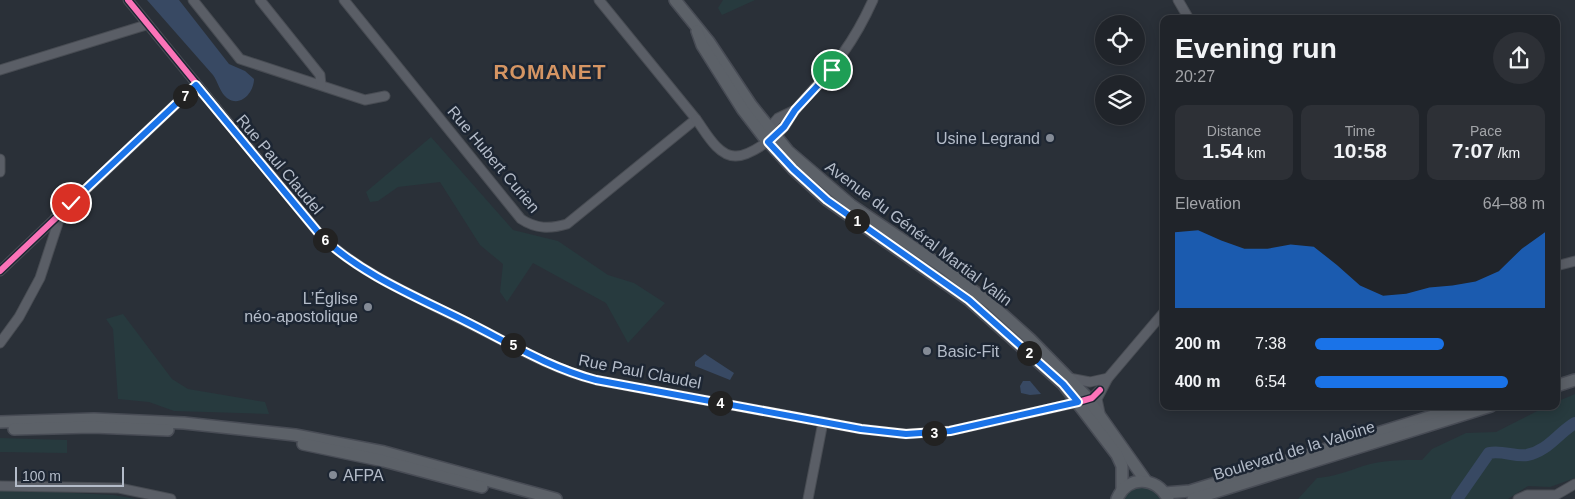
<!DOCTYPE html>
<html lang="en">
<head>
<meta charset="utf-8">
<style>
  body { margin:0; font-family:Helvetica,sans-serif; background:#2d3036; color:#f1f3f6; height:100vh; display:flex; flex-direction:column; font-size:19px; white-space:nowrap }
  * { box-sizing:border-box; margin:0 }
  p { font-size:16px; color:#a2a4a8 }
  .icon { flex:none; width:28px; height:28px; fill:none; stroke:currentColor; stroke-width:2; stroke-linecap:round; stroke-linejoin:round }
  .map { position:relative; flex:1; overflow:hidden }
  .side { position:absolute; left:1160px; top:15px; width:400px; height:395px; display:flex; flex-direction:column; background:#20242a; border-radius:10px; box-shadow:0 2px 12px #0003,0 0 0 1px #3d4147 }
  .side>* { flex:none }
  .controls { position:absolute; left:1095px; top:15px; display:grid; gap:10px }
  .controls a { display:grid; place-items:center; width:50px; height:50px; border-radius:50%; background:#20242a; box-shadow:0 2px 12px #0003,0 0 0 1px #3d4147; font-size:25px }
  .scale { position:absolute; left:15px; bottom:12px; width:109px; box-sizing:border-box; padding-left:5px; border:2px solid #b4bcc9; border-top:0; font-size:14px; line-height:18px; white-space:nowrap; color:#b4bcc9; -webkit-text-stroke:4px #1d2633; paint-order:stroke }
  .pin { position:absolute; display:grid; place-items:center; width:42px; height:42px; color:#fff; margin:-21px; border:2px solid #fff; border-radius:50%; box-shadow:0 1px 5px #0007 }
  .km { position:absolute; width:25px; height:25px; margin:-12px; border-radius:50%; background:#222; color:#fff; font-size:14px; line-height:25px; text-align:center }
  .round { display:grid; place-items:center; flex:none; width:52px; height:52px; border-radius:26px; background:#2d3036 }
  .headline { display:flex; align-items:center; justify-content:space-between; height:85px; padding:0 15px }
  h1 { font-size:28px; font-weight:600; line-height:38px }
  .metrics { display:grid; grid-template-columns:repeat(3,1fr); gap:8px; height:85px; padding:5px 15px }
  .metrics div { display:grid; align-content:center; border-radius:10px; background:#2d3036; text-align:center }
  .metrics b { font-size:21px; font-weight:600 }
  .metrics small { font-size:14px; font-weight:400 }
  .metrics p { font-size:14px }
  .chart { height:140px; padding:10px 15px }
  .chart p { display:flex; justify-content:space-between }
  .chart svg { width:100%; height:90px; margin-top:5px; fill:#1a73e8; opacity:.7 }
  ul { padding:0 15px; list-style:none; font-size:16px }
  li { display:grid; grid-template-columns:80px 60px 1fr; align-items:center; height:38px }
  li i { height:12px; border-radius:6px; background:#1a73e8 }
  .map>svg:first-child { display:block }
  .green { fill:#273a3e }
  .water { fill:#384963 }
  .lines { fill:none; stroke-linecap:round; stroke-linejoin:round }
  .river { stroke:#384963; stroke-width:12 }
  .minor-casing { stroke:#484c53; stroke-width:11 }
  .major-casing { stroke:#484c55; stroke-width:14 }
  .minor { stroke:#5a5e66; stroke-width:9 }
  .major { stroke:#5c6168; stroke-width:11 }
  .cycleway-casing { stroke:#1d2633; stroke-width:9 }
  .cycleway { stroke:#fb73b8; stroke-width:6 }
  .route-casing { stroke:#fff; stroke-width:10 }
  .route { stroke:#1a73e8; stroke-width:6 }
  .poi-dot { fill:#848b96; stroke:#1d2633; stroke-width:2 }
  .labels { text-anchor:middle; stroke-width:5; stroke-linejoin:round; paint-order:stroke }
  .poi-label { font-size:16px; fill:#b4bcc9; stroke:#1d2633; text-anchor:end }
  .street-label { font-size:16px; fill:#b4bcc9; stroke:#1d2633 }
  .district-label { font-size:21px; font-weight:bold; letter-spacing:1px; fill:#d59563; stroke:#1d2633 }
</style>
</head>
<body>
<div class="map">
<svg width="1575" height="499" viewBox="0 0 1575 499">
  <rect width="100%" height="100%" fill="#2a3038"/>
  <g class="green">
    <path d="M723,0h32l-33,15 -4,-7z"/>
    <path d="M431,137l82,93 45,11 50,34 26,8 31,20 -37,40 -22,-40 -73,-40 -26,39 -7,-10 3,-28 -23,-19 -40,-63 -42,5 -20,14 -8,1 -4,-10z"/>
    <path d="M123,314l49,65 16,10 77,13 4,12 -95,-3 -25,-9 -31,-3 -5,-70 -7,-10z"/>
    <path d="M1575,394v84l-25,9 -22,-1 -20,13h-210l19,-21c19,-2 28,-6 46,-12 19,-6 39,-6 59,-6l10,-11 34,-16 30,-1 51,-26h9v-4z"/>
    <path d="M0,438l67,2v13l-67,-1z"/>
    <path d="M1134,487h17l12,12h-42z"/>
    <path d="M0,489l113,6 23,4h-136z"/>
  </g>
  <g class="water">
    <path d="M147,0h32l50,64 16,7 9,8c0,13 -13,29 -27,19 -7,-5 -9,-16 -14,-23 -22,-25 -44,-50 -66,-75z"/>
    <path d="M705,354l29,19 -4,7 -35,-14v-4z"/>
    <path d="M1023,381h7l11,13 -11,1 -9,-2 -1,-7z"/>
  </g>
  <g class="lines">
    <path class="river" d="M1457,499l32,-46c13,-3 26,4 38,2 21,-4 31,-22 48,-32"/>
    <g class="minor-casing">
      <g id="minor">
        <path d="M128,0l194,237c42,39 97,61 148,87 41,20 81,45 126,56l265,49 45,5 44,-3 125,-28 17,-5 8,-8"/>
        <path d="M193,0l47,59 125,41 20,-4"/>
        <path d="M260,0l60,75 1,10"/>
        <path d="M344,0l177,219c15,10 29,10 46,5l129,-105 -97,-119"/>
        <path d="M1178,0l11,19"/>
        <path d="M0,70l146,-45"/>
        <path d="M696,119c9,12 22,38 40,37 14,0 40,-19 48,-29 5,-6 8,-14 13,-19 34,-39 54,-59 76,-108"/>
        <path d="M766,132l12,-14 17,-8"/>
        <path d="M0,159v13"/>
        <path d="M1556,266l19,-5"/>
        <path d="M0,271l196,-186"/>
        <path d="M0,343l19,-26 21,-39 18,-55 -3,-5"/>
        <path d="M1069,378l21,4 18,-4"/>
        <path d="M1100,413l-3,-14 11,-21 56,-66"/>
        <path d="M0,486l119,2 52,11"/>
        <path d="M808,499l15,-77"/>
        <path d="M1518,499l9,-4h29l19,-11"/>
      </g>
    </g>
    <g class="major-casing">
      <g id="major">
        <path d="M675,0l34,42 42,63 37,46 63,54 93,63 47,36 39,35 55,56 61,86"/>
        <path d="M697,31l5,14 41,65 20,26 30,33 34,31 142,100 94,84 54,71 5,11v24"/>
        <path d="M1556,386l19,-6"/>
        <path d="M0,422l94,-3 90,4 111,12 89,17 172,47"/>
        <path d="M14,429l78,-2 76,3"/>
        <path d="M303,444l81,17 98,26"/>
        <path d="M1165,493l25,-2 275,-85"/>
        <path d="M1117,499c10,-24 40,-23 51,0"/>
        <path d="M1193,499l298,-93"/>
      </g>
    </g>
    <use href="#minor" class="minor"/>
    <use href="#major" class="major"/>
    <g class="cycleway-casing">
      <g id="cycleway">
        <path d="M128,0l194,237c42,39 97,61 148,87 41,20 81,45 126,56l265,49 45,5 44,-3 125,-28 17,-5 8,-8"/>
        <path d="M0,271l196,-186"/>
      </g>
    </g>
    <use href="#cycleway" class="cycleway"/>
  </g>
  <g class="lines">
    <g class="route-casing">
      <path id="route" d="M71,203l125,-118 126,152c40,38 95,60 145,85 42,21 83,46 129,58l265,49 45,5 44,-3 128,-29 -15,-18 -94,-84 -142,-100 -34,-31 -25,-27 16,-15 11,-17 37,-40"/>
    </g>
    <use href="#route" class="route"/>
  </g>
  <g class="poi-dot">
    <circle cx="1050" cy="138" r="5"/>
    <circle cx="368" cy="307" r="5"/>
    <circle cx="927" cy="351" r="5"/>
    <circle cx="333" cy="475" r="5"/>
  </g>
  <g class="labels">
    <g class="poi-label">
      <text x="1040" y="144">Usine Legrand</text>
      <text x="358" y="304">L’Église<tspan x="358" dy="18">néo-apostolique</tspan></text>
      <text x="937" y="357" text-anchor="start">Basic-Fit</text>
      <text x="343" y="481" text-anchor="start">AFPA</text>
    </g>
    <g class="street-label">
      <text transform="translate(494 159) rotate(50)" y="6">Rue Hubert Curien</text>
      <text transform="translate(280 164) rotate(50)" y="6">Rue Paul Claudel</text>
      <text transform="translate(919 233) rotate(37)" y="6">Avenue du Général Martial Valin</text>
      <text transform="translate(640 371) rotate(11)" y="6">Rue Paul Claudel</text>
      <text transform="translate(1294 450) rotate(-17)" y="6">Boulevard de la Valoine</text>
    </g>
    <g class="district-label">
      <text x="550" y="79">ROMANET</text>
    </g>
  </g>
</svg>
<div class="controls">
<a><svg class="icon" aria-label="locate" viewBox="0 0 24 24"><circle cx="12" cy="12" r="6"/><path d="M12 2v4M12 18v4M2 12h4M18 12h4"/></svg></a>
<a><svg class="icon" aria-label="layers" viewBox="0 0 24 24"><path d="M12 4l9 5-9 5-9-5zM3 14l9 5 9-5"/></svg></a>
</div>
<div class="scale">100 m</div>
<div class="pin" style="left:832px;top:70px;background:#1e9e55"><svg class="icon" aria-label="arrive" viewBox="0 0 24 24"><path d="M6 21V4h12l-3 4 3 4H6"/></svg></div>
<div class="pin" style="left:71px;top:203px;background:#d93025"><svg class="icon" aria-label="check" viewBox="0 0 24 24"><path d="M5 12l5 5 9-10"/></svg></div>
<b class="km" style="left:857px;top:221px">1</b>
<b class="km" style="left:1029px;top:353px">2</b>
<b class="km" style="left:934px;top:433px">3</b>
<b class="km" style="left:720px;top:403px">4</b>
<b class="km" style="left:513px;top:345px">5</b>
<b class="km" style="left:325px;top:240px">6</b>
<b class="km" style="left:185px;top:96px">7</b>
<section class="side">
<div class="headline"><div><h1>Evening run</h1><p>20:27</p></div><a class="round"><svg class="icon" aria-label="share" viewBox="0 0 24 24"><path d="M12 15V3M7 8l5-5 5 5M5 13v7h14v-7"/></svg></a></div>
<div class="metrics">
<div><p>Distance</p><b>1.54<small> km</small></b></div>
<div><p>Time</p><b>10:58</b></div>
<div><p>Pace</p><b>7:07<small> /km</small></b></div>
</div>
<div class="chart"><p><span>Elevation</span>64–88 m</p>
<svg viewBox="0 0 160 44" preserveAspectRatio="none"><path d="M0 44V7L10 6L20 11L30 15L40 15L50 13L60 14L70 23L80 33L90 38L100 37L110 34L120 33L130 31L140 26L150 15L160 7V44z"/></svg>
</div>
<ul>
<li><b>200 m</b>7:38<i style="width:56%"></i></li>
<li><b>400 m</b>6:54<i style="width:84%"></i></li>
</ul>
</section>
</div>
</body>
</html>
